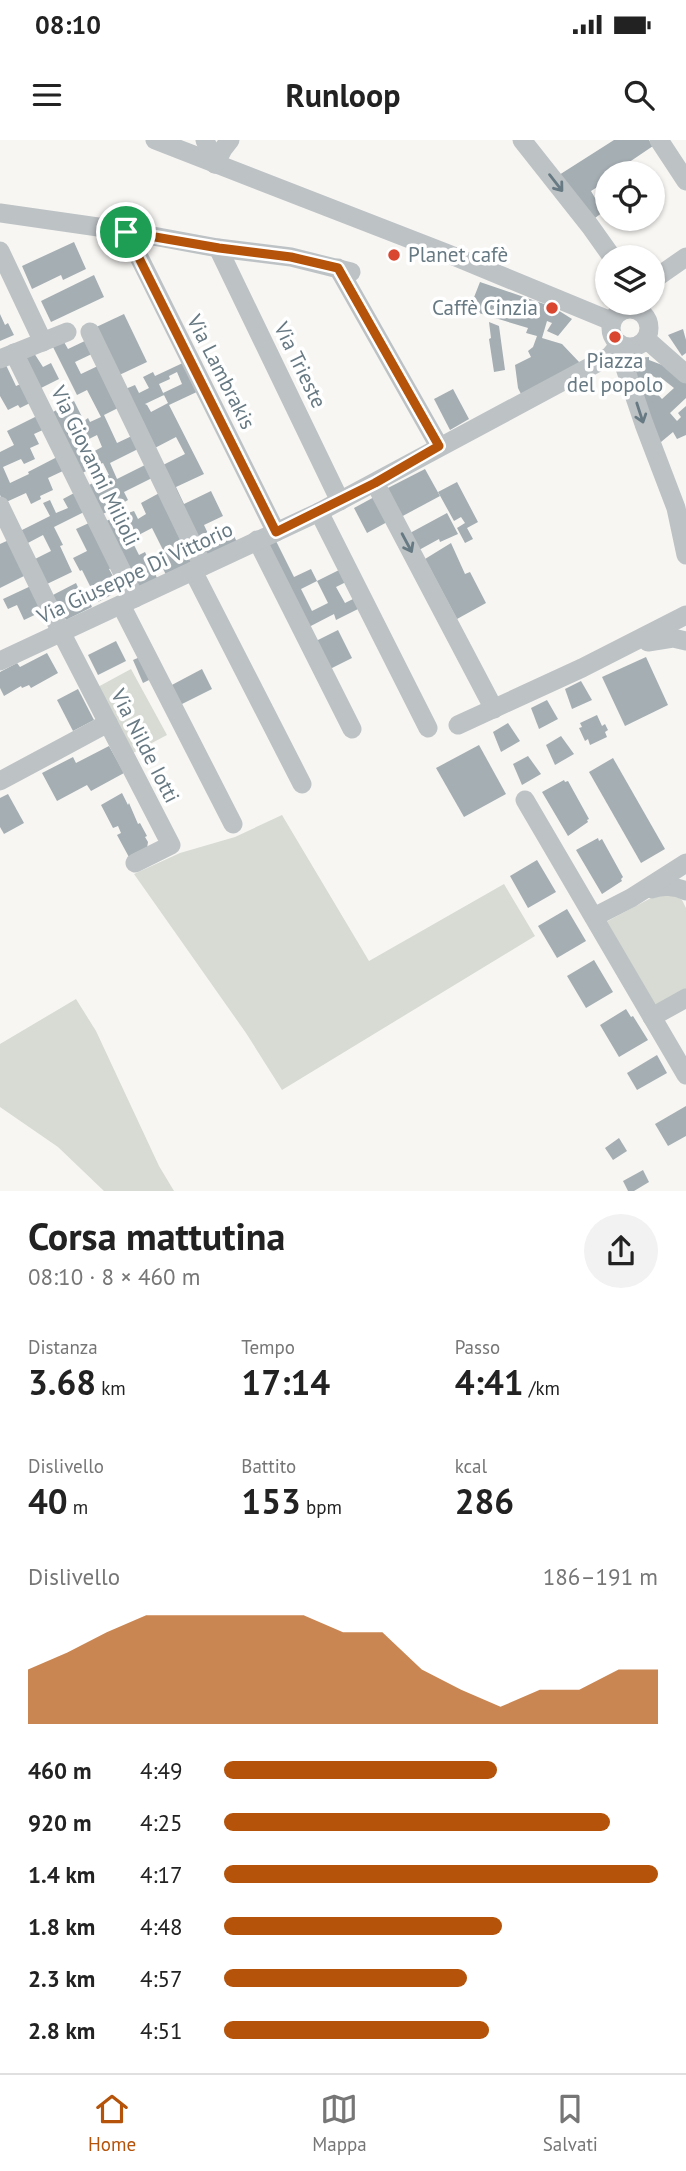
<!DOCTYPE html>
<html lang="it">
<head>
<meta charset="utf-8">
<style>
  body { margin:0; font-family:"PT Sans",sans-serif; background:#f2f2f2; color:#222; height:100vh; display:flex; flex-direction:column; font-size:26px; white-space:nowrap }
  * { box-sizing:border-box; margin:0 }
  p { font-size:23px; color:#767676 }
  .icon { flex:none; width:38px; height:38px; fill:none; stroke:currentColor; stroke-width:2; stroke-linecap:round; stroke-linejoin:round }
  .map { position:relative; height:1051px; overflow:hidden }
  .side { display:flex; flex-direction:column; background:#fff; flex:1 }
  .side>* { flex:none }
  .tools { position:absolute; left:595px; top:21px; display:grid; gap:14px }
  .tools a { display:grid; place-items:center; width:70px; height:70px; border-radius:50%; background:#fff; box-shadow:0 2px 5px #0004; font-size:35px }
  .pin { position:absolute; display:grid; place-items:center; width:60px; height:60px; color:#fff; margin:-30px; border:4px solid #fff; border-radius:50%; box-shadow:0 2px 7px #0007 }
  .round { display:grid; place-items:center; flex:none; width:74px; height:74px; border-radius:37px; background:#f2f2f2 }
  .overview { display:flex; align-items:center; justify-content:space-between; height:119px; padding:0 28px }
  h1 { font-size:38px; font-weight:700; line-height:52px }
  .figures { display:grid; grid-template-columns:repeat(3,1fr); gap:10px; height:119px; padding:7px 28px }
  .figures div { display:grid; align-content:center }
  .figures b { font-size:35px; font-weight:700 }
  .figures small { font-size:19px; font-weight:400 }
  .figures p { font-size:19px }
  .chart { height:196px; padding:14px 28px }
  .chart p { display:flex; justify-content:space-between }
  .chart svg { width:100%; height:126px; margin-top:7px; fill:#b45309; opacity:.7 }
  ul { padding:0 28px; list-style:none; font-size:23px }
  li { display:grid; grid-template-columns:112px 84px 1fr; align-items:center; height:52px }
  li i { height:18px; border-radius:9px; background:#b45309 }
  .status { display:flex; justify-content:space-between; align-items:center; height:49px; padding:0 35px; background:#fff; direction:ltr }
  .status svg { height:19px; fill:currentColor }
  header { display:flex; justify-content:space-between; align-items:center; height:91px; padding:0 28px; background:#fff; font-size:32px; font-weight:700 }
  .tab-bar { display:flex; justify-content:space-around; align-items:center; height:98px; border-top:2px solid #e0e0e0; background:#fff; font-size:19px; color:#767676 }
  .tab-bar a { display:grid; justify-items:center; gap:4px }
  .tab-bar .selected { color:#b45309 }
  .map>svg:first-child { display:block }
  .green { fill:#d7dbd3 }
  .building { fill:#a5aeb3; fill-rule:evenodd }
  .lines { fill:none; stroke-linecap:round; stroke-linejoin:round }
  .minor { stroke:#bdc2c5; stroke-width:19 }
  .oneway { stroke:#677983 }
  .route-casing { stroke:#fff; stroke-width:14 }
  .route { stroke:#b45309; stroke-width:9 }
  .poi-dot { fill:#da4730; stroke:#fff; stroke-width:2.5 }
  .labels { text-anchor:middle; stroke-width:7; stroke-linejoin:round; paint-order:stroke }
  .poi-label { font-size:21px; fill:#677983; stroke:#fff; text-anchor:start }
  .street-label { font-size:21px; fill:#677983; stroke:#fff }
</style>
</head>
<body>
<div class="status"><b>08:10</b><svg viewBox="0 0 49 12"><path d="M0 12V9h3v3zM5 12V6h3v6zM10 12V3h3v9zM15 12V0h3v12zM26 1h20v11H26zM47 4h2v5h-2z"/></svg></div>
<header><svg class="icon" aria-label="menu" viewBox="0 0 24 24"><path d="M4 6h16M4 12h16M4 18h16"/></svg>Runloop<svg class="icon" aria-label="search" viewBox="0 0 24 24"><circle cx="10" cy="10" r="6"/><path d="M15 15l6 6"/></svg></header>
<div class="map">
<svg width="686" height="1051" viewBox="0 0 686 1051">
  <rect width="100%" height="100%" fill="#f7f6f3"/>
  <g class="green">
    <path d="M131,529l36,66 -36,19 -35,-66z"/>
    <path d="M282,675l87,146 135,-77 31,52 -253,154 -36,-57 -112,-159 46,-21 55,-16z"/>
    <path d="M666,750l16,10 4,8v81l-30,17 -52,-83z"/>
    <path d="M76,859l20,32 63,135 15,25h-70l-46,-44 -58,-40v-63z"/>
  </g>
  <g class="building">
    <path d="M614,0h35l4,6 -34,23 2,4h-14v8l-16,10 12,21 -12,9 -32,-46z"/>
    <path d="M74,102l12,27 -23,11 -2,-5 -29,14 -10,-23z"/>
    <path d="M94,135l10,22 -53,25 -10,-21z"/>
    <path d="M480,142l73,25 19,12 -14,17 -11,-5 5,-8 -5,-2 -5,17 20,6 18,19 -59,31 -3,-6 -3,-23 16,-8 -3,-6 5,-4 4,-11 -11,-3 2,-5 -59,-18z"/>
    <path d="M0,174l5,11 3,-2 6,12 -14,6z"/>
    <path d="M124,174l23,48 -32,15 -23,-48z"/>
    <path d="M489,182l10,4 6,44 -11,2 -5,-33 2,-1z"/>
    <path d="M683,189l3,11v13l-4,3 -14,-21z"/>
    <path d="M89,199l7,13 -21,10 6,12 21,-10 20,42 -18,9 13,28 19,-9 6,13 -32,16 7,16 32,-16 7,13 -32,16 4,8 -25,14 -18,-27 24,-12 -6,-12 -25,12 -29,-61 25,-13 10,20 4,-3 2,4 11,-5 -14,-27 -10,5 -24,-48 11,-5 4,7zM97,295l5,12 -17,9 -10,-16 8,-4 2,5z"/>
    <path d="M34,213l9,14 8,-4 8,16 -22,11 -15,-31z"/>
    <path d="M649,217v3l21,8 16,15v15l-16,15 7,8 4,-4 -3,-4 8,-7v29l-9,4 -4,-7 -18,15 -24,-85 5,-4zM646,233l13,6 1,-2 14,11 -12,11 -12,-13 -5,4 -4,-10h3z"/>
    <path d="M187,221l14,29 -32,15 35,69 -28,13 8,17 27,-13 12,25 -19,9 7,15 20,-10 7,14 -33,16 -46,-93 26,-13 -9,-17 -25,13 -28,-60 12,-5 4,8 10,-5 -6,-11 10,-5 2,4zM177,232l5,12 -19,9 5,10 -17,9 -4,-7 -2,-1 19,-9 -5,-11 11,-5 -1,-3z"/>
    <path d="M6,225l10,21 7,-3 9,19 -12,6 -2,-3 -10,5 -8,-14v-28z"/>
    <path d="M453,249l16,30 -19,11 -16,-31z"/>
    <path d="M39,275l6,14 -11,5 5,10 -9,4 5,11 -11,5 -3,-5 -18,8 7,16 19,-9 -1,-2 31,-16 6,14 -17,8 5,12 -13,6 1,3 -10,5 -5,-11 -22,10 -4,-8v-43l14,-7 -7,-14z"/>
    <path d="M425,329l15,27 -41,22 -15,-28z"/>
    <path d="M457,342l21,40 -11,6 6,11 -8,4 -8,-15 8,-5 -4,-6 -7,4 -16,-29z"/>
    <path d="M163,351l35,70 -31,16 -11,-23 7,-4 -11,-22 -21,11 8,16 6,-3 12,26 -23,11 -33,-66 10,-4 1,4 6,-3 4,7 10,-5 -4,-9 6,-2 4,8 8,-5 -5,-11z"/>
    <path d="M76,352l10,19 -32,16 9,18 -3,1 12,26 -25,12 -12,-25 16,-8 -8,-16 -17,9 -6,-13 30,-15 -7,-13 7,-3 6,13 12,-5 -5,-9z"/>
    <path d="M376,356l13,25 -22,12 -13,-25z"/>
    <path d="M447,373l11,21 -18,8 -1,-3 -20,11 -9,-17z"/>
    <path d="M91,382l21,46 -3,1 6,11 -5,2 5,11 -17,9 -16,-32 -2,1 -7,-13 14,-7 -11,-22z"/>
    <path d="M11,399l17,35 -28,14v-44z"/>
    <path d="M275,399l19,38 17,-8 6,12 -16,8 11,22 16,-8 -11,-22 24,-12 7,12 -12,6 9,16 10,-5 5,10 -24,12 -2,-6 -29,15 -41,-84z"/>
    <path d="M451,403l14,31 5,-2 16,31 -29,16 -32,-60z"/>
    <path d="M76,443l6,13 4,-2 6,13 -26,13 -6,-12 -3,1 -6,-13z"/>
    <path d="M33,445l12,25 -21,10 -7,-15 -9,4 -5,-10z"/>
    <path d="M338,490l14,28 -24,12 -14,-28z"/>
    <path d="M116,501l10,20 -28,14 -10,-20z"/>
    <path d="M47,513l11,20 -27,15 -2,-3 -7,3 -1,-2 -17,10 -4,-8v-16l17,-9 3,4z"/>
    <path d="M140,517l11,22 -8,4 -10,-23z"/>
    <path d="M646,517l22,48 -43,21 -23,-49z"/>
    <path d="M202,529l10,20 -34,17 -10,-19z"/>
    <path d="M581,541l11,19 -20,9 -7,-20z"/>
    <path d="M78,549l16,31 -21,11 -16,-31z"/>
    <path d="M547,560l11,19 -19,10 -8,-21z"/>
    <path d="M597,575l5,11 3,-2 3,6 -3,2 2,5 -17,8 -2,-6 -3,2 -6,-13 3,-1 -2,-4z"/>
    <path d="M508,583l12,18 -19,11 -8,-20z"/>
    <path d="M561,596l13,18 -19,11 -9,-20z"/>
    <path d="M479,605l27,49 -42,23 -28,-49z"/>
    <path d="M109,606l15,27 -33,18 -4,-6 -30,16 -15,-28 31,-16 3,6z"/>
    <path d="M528,616l13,18 -19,11 -9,-21z"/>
    <path d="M613,618l52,91 -24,14 -52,-91z"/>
    <path d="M564,640l1,2 3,-1 21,38 -2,1 1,2 -20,14 -26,-44z"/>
    <path d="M122,653l6,12 1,-2 9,21 2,-1 7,13 -2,1 3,5 -1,6 -17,11 -13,-24 4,-2 -3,-7 -5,2 -12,-23z"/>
    <path d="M8,654l16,29 -20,11 -4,-7v-29z"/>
    <path d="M598,698l1,3 3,-2 21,38 -2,2 1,2 -20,13 -26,-44z"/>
    <path d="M537,720l19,32 -28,16 -18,-32z"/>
    <path d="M567,769l19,32 -29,17 -19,-32z"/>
    <path d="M594,820l19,32 -27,16 -19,-32z"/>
    <path d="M626,869l5,8 2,-1 15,24 -29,17 -19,-32z"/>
    <path d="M657,915l10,18 -30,17 -10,-17z"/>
    <path d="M686,966v30l-18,10 -13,-22z"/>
    <path d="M619,998l8,13 -14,9 -8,-12z"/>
    <path d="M643,1030l6,12 -15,9h-6l-5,-10z"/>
  </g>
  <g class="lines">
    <g class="minor">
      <path d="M155,0l291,113 165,68"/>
      <path d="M205,0l10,24"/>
      <path d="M522,0l68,86 22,31"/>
      <path d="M659,0l27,41"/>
      <path d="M215,24l8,-15 7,-9"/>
      <path d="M0,73l126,18 92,17 73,9 60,15"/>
      <path d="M126,91l150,301"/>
      <path d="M218,108l122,253"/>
      <path d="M0,111l43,91"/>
      <path d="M338,128l101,178"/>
      <path d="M653,140l33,-23"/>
      <circle cx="630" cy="188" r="19"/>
      <path d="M90,192l113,234"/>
      <path d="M646,199l40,35"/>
      <path d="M627,208l-3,17 20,59 32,84 10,47"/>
      <path d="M14,213l121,245"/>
      <path d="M0,219l67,-27"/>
      <path d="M375,343l119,226"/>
      <path d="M0,366l61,126 110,213 -36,18"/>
      <path d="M319,372l109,216"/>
      <path d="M257,400l95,189"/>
      <path d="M193,431l109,213"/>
      <path d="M121,465l112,219"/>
      <path d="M648,502l25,-4 13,3"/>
      <path d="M0,521l319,-149 291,-156 9,-11"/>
      <path d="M458,585l124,-57 104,-53"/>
      <path d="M0,641l108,-58"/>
      <path d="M525,660l161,275"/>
      <path d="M652,749c10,-4 24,-3 34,2"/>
      <path d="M594,777l37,-19 55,-35"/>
      <path d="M652,877l34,-19"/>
    </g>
  </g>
  <defs><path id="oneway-shaft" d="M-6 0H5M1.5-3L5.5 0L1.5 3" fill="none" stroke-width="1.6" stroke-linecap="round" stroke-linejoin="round" transform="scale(1.75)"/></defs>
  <g class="oneway">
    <use href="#oneway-shaft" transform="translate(556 43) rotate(52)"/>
    <use href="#oneway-shaft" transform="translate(640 273) rotate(72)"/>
    <use href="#oneway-shaft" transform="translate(407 403) rotate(62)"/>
  </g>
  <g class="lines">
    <g class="route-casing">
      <path id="route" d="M126,92l93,16 72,9 47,11 101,178 -64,37 -99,49z"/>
    </g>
    <use href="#route" class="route"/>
  </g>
  <g class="poi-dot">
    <circle cx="394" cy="115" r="7"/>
    <circle cx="552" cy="168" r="7"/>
    <circle cx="615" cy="197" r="7"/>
  </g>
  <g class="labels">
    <g class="poi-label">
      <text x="408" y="122">Planet cafè</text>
      <text x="538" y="175" text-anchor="end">Caffè Cinzia</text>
      <text x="615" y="228" text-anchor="middle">Piazza<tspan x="615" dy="24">del popolo</tspan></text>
    </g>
    <g class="street-label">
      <text transform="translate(300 225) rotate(64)" y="7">Via Trieste</text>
      <text transform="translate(221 232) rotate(63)" y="7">Via Lambrakis</text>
      <text transform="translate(95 326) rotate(64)" y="7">Via Giovanni Milioli</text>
      <text transform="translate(135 433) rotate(-25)" y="7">Via Giuseppe Di Vittorio</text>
      <text transform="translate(145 606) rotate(63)" y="7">Via Nilde Iotti</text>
    </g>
  </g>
</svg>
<div class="tools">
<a><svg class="icon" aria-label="locate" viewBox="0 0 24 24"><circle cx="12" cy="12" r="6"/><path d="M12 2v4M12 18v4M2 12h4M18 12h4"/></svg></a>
<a><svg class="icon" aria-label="layers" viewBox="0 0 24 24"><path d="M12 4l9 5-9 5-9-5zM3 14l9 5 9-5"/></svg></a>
</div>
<div class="pin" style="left:126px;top:92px;background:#1e9e55"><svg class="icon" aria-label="arrive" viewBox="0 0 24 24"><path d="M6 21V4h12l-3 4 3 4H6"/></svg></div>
</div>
<section class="side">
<div class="overview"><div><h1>Corsa mattutina</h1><p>08:10 · 8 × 460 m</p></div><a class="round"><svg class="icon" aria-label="share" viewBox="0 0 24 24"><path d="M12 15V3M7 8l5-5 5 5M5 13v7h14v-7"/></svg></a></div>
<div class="figures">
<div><p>Distanza</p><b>3.68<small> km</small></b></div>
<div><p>Tempo</p><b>17:14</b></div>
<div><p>Passo</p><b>4:41<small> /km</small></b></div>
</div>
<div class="figures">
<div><p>Dislivello</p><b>40<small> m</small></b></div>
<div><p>Battito</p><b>153<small> bpm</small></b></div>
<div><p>kcal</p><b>286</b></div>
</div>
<div class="chart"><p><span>Dislivello</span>186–191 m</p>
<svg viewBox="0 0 160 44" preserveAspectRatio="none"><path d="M0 44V25L10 19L20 12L30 6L40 6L50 6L60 6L70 6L80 12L90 12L100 25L110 32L120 38L130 32L140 32L150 25L160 25V44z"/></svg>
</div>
<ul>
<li><b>460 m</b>4:49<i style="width:63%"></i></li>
<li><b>920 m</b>4:25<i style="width:89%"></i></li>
<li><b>1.4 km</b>4:17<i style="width:100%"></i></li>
<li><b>1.8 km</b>4:48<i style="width:64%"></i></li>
<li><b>2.3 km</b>4:57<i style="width:56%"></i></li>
<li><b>2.8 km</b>4:51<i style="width:61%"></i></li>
</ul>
</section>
<nav class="tab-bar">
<a class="selected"><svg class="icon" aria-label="home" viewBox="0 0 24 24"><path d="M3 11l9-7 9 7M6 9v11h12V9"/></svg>Home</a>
<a><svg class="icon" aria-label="map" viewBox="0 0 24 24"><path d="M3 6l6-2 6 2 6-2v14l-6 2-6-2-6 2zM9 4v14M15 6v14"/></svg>Mappa</a>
<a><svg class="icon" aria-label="saved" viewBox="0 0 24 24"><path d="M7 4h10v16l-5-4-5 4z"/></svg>Salvati</a>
</nav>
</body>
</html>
